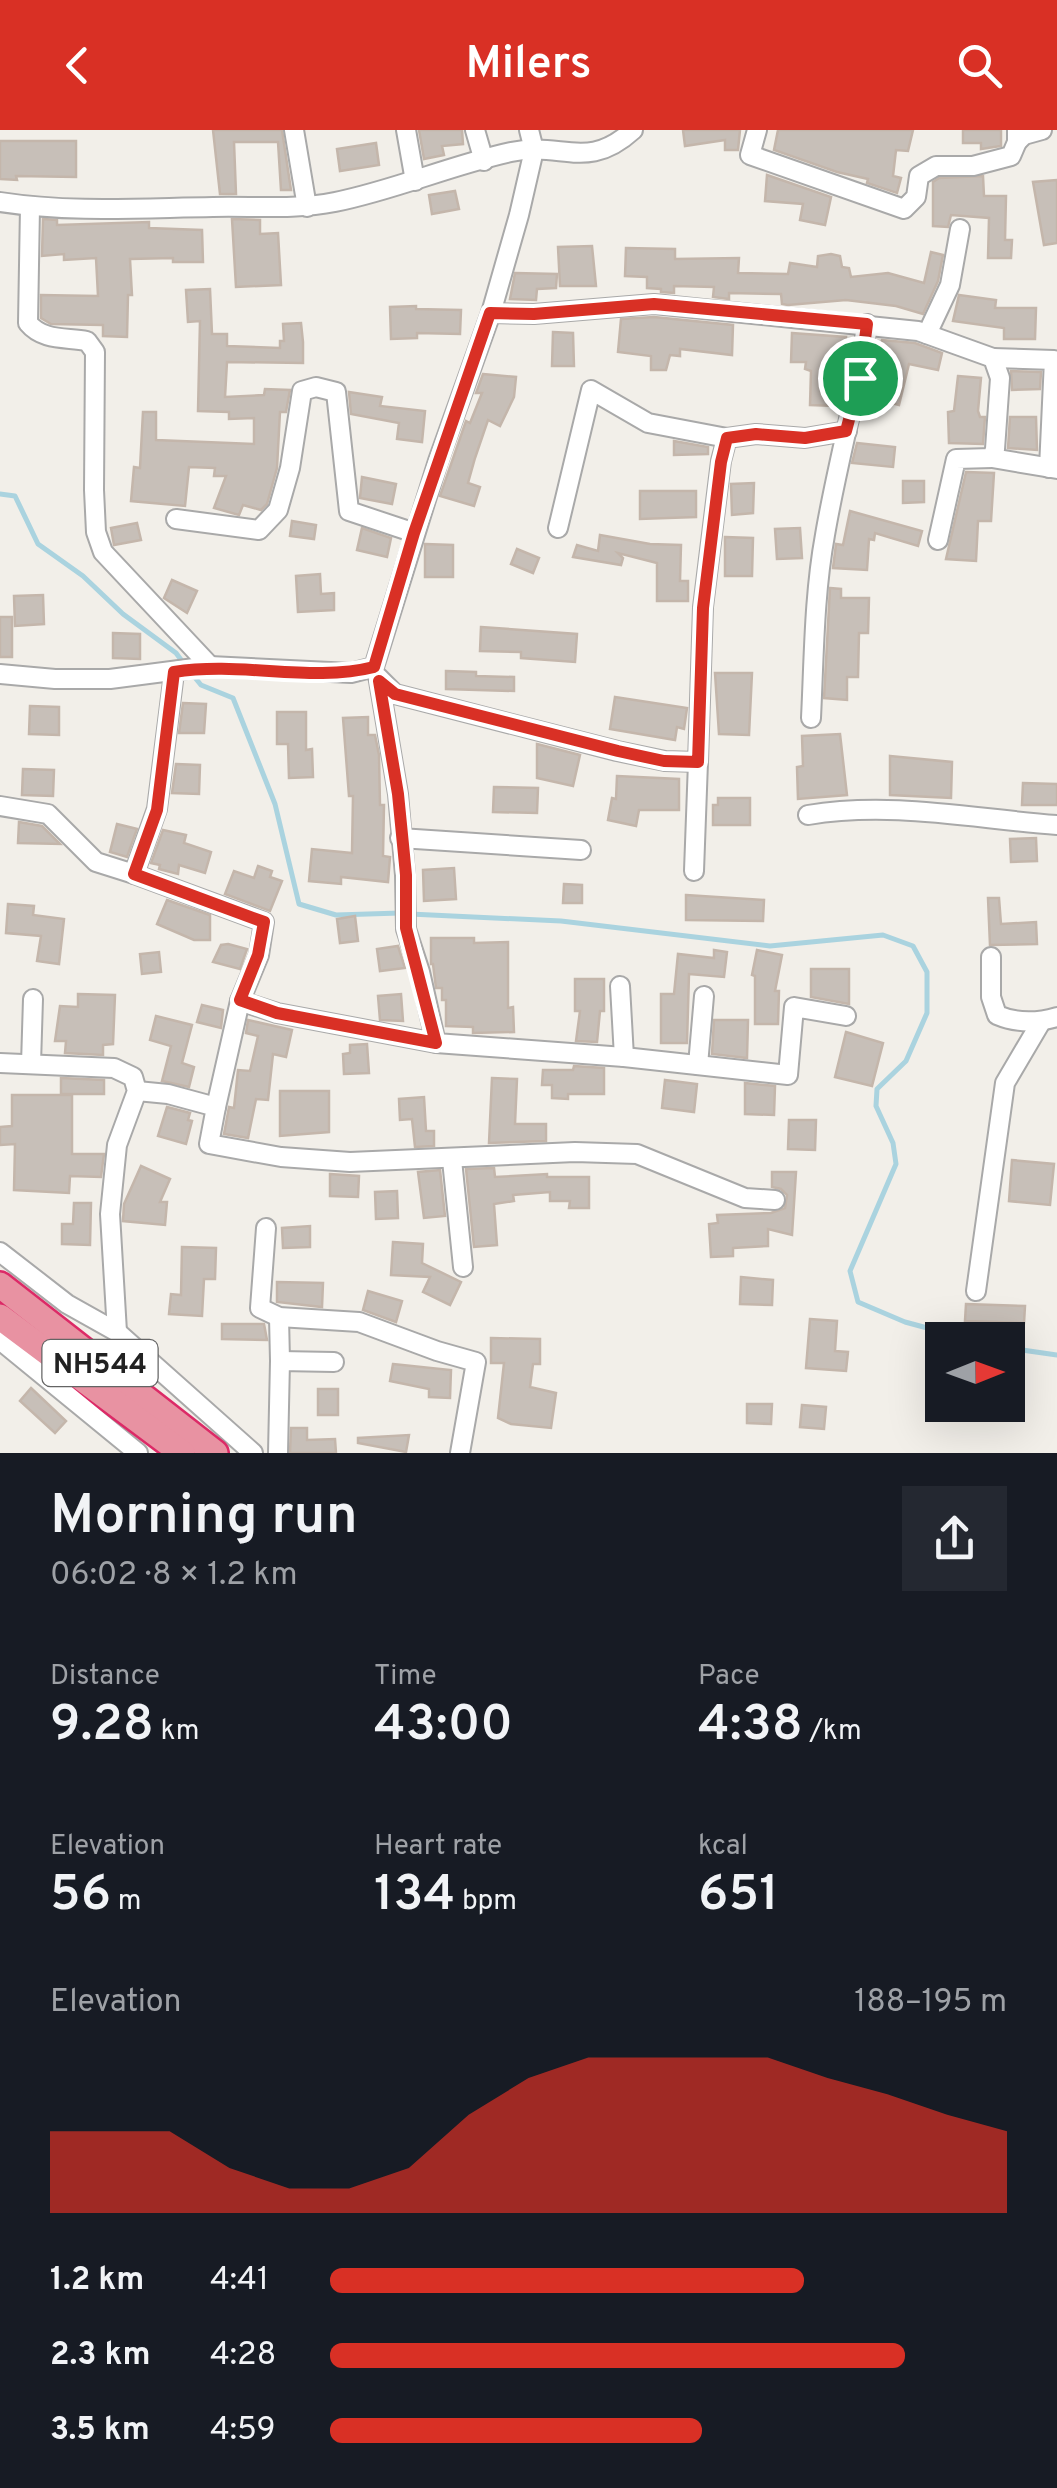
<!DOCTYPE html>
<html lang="en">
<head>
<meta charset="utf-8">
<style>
  body { margin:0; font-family:Overpass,sans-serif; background:#242831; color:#f1f3f6; height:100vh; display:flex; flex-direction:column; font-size:38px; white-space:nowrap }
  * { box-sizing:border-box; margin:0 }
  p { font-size:32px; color:#9ea1a6 }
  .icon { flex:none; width:55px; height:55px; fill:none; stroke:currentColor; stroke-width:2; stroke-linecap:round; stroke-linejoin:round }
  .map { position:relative; height:1323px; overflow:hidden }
  .sheet { display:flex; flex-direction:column; background:#171b24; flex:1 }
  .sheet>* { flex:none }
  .needle { width:65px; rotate:89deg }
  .tools { position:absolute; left:925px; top:1192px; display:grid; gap:20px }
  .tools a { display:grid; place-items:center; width:100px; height:100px; border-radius:0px; background:#171b24; box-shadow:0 10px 40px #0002; font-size:50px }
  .pin { position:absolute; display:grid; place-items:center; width:85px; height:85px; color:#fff; margin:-42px; border:5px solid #fff; border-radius:50%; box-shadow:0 2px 10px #0007 }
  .round { display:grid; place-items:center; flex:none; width:105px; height:105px; border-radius:0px; background:#242831 }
  .summary { display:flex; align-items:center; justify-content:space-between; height:170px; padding:0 50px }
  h1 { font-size:55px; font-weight:600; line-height:75px }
  .stats { display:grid; grid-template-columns:repeat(3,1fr); gap:15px; height:170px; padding:10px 50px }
  .stats div { display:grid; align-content:center }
  .stats b { font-size:50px; font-weight:600 }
  .stats small { font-size:28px; font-weight:400 }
  .stats p { font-size:28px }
  .chart { height:280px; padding:20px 50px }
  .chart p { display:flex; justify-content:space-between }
  .chart svg { width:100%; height:180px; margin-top:10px; fill:#d93025; opacity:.7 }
  ul { padding:0 50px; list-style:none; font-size:32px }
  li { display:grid; grid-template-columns:160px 120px 1fr; align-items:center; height:75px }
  li i { height:25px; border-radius:12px; background:#d93025 }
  header { display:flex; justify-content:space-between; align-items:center; height:130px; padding:0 50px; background:#d93025; color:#fff; font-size:45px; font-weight:600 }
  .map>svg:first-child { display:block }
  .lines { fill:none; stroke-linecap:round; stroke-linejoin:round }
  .stream { stroke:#aad3df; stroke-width:5 }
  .building { fill:#c7bfb8; stroke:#c4b6ab; stroke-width:2.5 }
  .minor-casing { stroke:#a9a9a9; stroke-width:22 }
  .highway-casing { stroke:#dc2a67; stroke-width:30 }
  .minor { stroke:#fff; stroke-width:18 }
  .highway { stroke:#e892a2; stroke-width:25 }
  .route-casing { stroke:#fff; stroke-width:20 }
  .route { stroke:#d93025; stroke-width:12 }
  .labels { text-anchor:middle; stroke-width:8; stroke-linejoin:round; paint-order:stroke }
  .shield { fill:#fff; stroke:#646464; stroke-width:2.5 }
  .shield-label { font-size:28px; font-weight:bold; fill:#222 }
</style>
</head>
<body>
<header><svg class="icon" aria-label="back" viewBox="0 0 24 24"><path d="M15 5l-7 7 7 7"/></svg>Milers<svg class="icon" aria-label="search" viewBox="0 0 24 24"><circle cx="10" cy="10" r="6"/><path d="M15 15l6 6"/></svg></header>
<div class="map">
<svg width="1057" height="1323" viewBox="0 0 1057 1323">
  <rect width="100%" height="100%" fill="#f2efe9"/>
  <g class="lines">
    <g class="stream">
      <path d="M0,364l15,2 23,48 45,32 40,38 53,39 9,12"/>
      <path d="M192,544l9,11 32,13 42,106 24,100 37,11 64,-2"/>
      <path d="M410,784l151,7 209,25 113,-11 30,11 14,26v41l-21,48 -29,28 -1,17 17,37 3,21 -46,107 8,31 47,20 67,18"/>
      <path d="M1008,1218l49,7"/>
    </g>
  </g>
  <g class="building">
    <path d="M213,0h69l9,60h-10l-3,-48h-44l2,52h-16z"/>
    <path d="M419,0h43l1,14 -21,2 2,9 -20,4z"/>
    <path d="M683,0h57l-2,20h-13v-10l-40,6z"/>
    <path d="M778,0h135l-5,21 -12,-1 -3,26 8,2 -4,15 -30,-10 1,-4 -31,-7 -63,-22z"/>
    <path d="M963,0h38v16l-20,3v-6h-18z"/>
    <path d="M0,11h76v36l-60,-1 1,4 -17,-1z"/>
    <path d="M376,13l3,22 -39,6 -3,-22z"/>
    <path d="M767,45l64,22 -6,28 -25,-5 3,-16 -38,-3z"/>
    <path d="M983,46l1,20h22l-1,44h7l-1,18h-23l1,-40 -38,-3 -3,12 -15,-1v-44l6,-4z"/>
    <path d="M1057,50v63l-13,2 -11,-63z"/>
    <path d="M455,61l4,18 -27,5 -3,-19z"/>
    <path d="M43,89l14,1v5l92,-3v6l53,2 1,32h-30v-4l-43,1 2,36h-4l-1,42 -24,-1v-11l-52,-1 -10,-6v-23l57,1 -2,-38 -32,2v-6l-22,2z"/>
    <path d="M232,89l28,1v14l18,-1 3,52 -45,2z"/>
    <path d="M592,116l4,40h-36l-2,-39z"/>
    <path d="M626,118l49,1v10l64,-1 -1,15 50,1 2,-11 27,4 1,-11 13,-2 9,2 2,11 7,1 2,9 37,-4 36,10 7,-31 12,3 -5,26 -15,33 -27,-8 -50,-6 -58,5 -6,-1 -1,-10 -52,-1v6l-16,-2 1,-10 -40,-1v7l-13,-1v-3l-14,-1v-11l-22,-1z"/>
    <path d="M515,143l42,1 -1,14 -19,1 -1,11 -26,-1z"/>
    <path d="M210,159l2,45h15v12l53,2v-7h4l-1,-17 18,-1 2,19v21l-76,-1 -2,35 39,-2 1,-6 25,1 -4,22h-6l-3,56 -10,36 -6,6 -18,-5 -4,10 -25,-7 12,-32h-12l1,-8 -26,-1 -4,39 -54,-5 3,-34 6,1 3,-56h13v28l98,4v-26l-25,1v-7l-31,-1 2,-90 -12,1 -2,-32z"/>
    <path d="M959,165l37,5 -1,8h41l-1,31h-31v-11l-51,-7z"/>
    <path d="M416,176v3l45,1 -1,24 -43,-1v5l-26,1 -1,-32z"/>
    <path d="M654,187l79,8 -1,30 -52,-6v7l-10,-1 -4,15h-15v-14l-33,-4 3,-33z"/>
    <path d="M553,202l20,1 1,33h-22z"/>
    <path d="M792,203l54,4 -11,69 -25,-1 1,-34 -6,-2 1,-7h-15z"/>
    <path d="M882,210l33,3 27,10 -4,17 -29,-6 -10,41 -32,-8 9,-47 4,1z"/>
    <path d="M1011,241l30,1 -1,17 -28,1z"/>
    <path d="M483,244l33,3 -2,20 -14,29 -12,-6 -13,38 -7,25 12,4 -6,19 -34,-10 26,-75 4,2 12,-30h-6z"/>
    <path d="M958,246l23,2 -3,33 2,6h5l-2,27 -34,-1 -1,-31 6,-1z"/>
    <path d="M349,262l33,5 -2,9 45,5 -3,31 -25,-3 2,-16 -48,-9z"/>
    <path d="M1010,287h26l1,33 -29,-2z"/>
    <path d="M674,311l34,6v7l-34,1z"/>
    <path d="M857,313l38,4 -2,20 -41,-4z"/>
    <path d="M966,342l28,1 -3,48h-13l-2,40 -30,-2z"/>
    <path d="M362,347l34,7 -4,20 -32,-6z"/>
    <path d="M903,351h21v21l-21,1z"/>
    <path d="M754,353l-1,30 -21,2 -1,-31z"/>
    <path d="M640,361h56v26l-56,2z"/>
    <path d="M850,381l72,20 -4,15 -43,-13 -1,7 -5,-1 -2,31 -34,-2 3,-24 7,1z"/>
    <path d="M292,391l24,4 -2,14 -24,-3z"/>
    <path d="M137,393l4,17 -27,5 -3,-17z"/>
    <path d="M362,398l29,10 -4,19 -30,-7z"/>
    <path d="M800,398l2,30 -25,1 -2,-30z"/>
    <path d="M600,405l50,9 31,1 -1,36h8v20h-31v-38l-39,-10 5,5 -2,7 -48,-8 4,-12 21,6z"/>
    <path d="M725,407l28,1 -1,38h-27z"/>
    <path d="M425,414l28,1v32h-28z"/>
    <path d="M517,419l22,9 -6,15 -22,-9z"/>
    <path d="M320,444l1,20 13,-1v17l-36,2 -2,-36z"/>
    <path d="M172,450l25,11 -10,22 -23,-15z"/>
    <path d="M830,458l11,1v9h28l-1,35h-9l-1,44h-11v23l-23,-2z"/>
    <path d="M43,465l1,29 -29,2 -1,-30z"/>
    <rect x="0" y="487" width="12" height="40"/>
    <path d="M481,497l96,7 -2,28 -54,-4v-6l-41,-1z"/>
    <path d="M113,503l27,1v25l-27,-1z"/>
    <path d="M446,541l30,1v4l38,1v14l-68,-2z"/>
    <path d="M715,543h37l-3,62 -30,-1z"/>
    <path d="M615,567l72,11 -3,21 -7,-2 -2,13 -65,-11z"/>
    <path d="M183,573l23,1 -2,29h-25z"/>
    <path d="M30,576l29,1v28l-30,-1z"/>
    <path d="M277,582h29v38l6,-1 1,28 -24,1 -1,-34h-11z"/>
    <path d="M368,587v18h7l4,20 1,50h4l-1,51 7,1 -2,25 -47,-5v7l-32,-3 3,-32 40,4 1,-57h-4l-6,-78z"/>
    <path d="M840,604l7,61 -49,4 -1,-32 6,-1 -1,-30z"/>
    <path d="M537,614l43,11 -7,31 -36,-8z"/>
    <path d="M890,626l62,6 -1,36 -61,-3z"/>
    <path d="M176,634l24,1 -1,29 -27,-1z"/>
    <path d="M23,639l31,1 -1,26 -31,-1z"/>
    <path d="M617,646l62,3v31h-40l-3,16 -28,-6 4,-22 4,1z"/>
    <path d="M1023,653l34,1v21h-35z"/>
    <path d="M494,657l44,1 -1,25 -44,-1z"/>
    <path d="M718,668h32v27h-37v-20h5z"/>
    <path d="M19,692l23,4 18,18 -42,-1z"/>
    <path d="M117,694l20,5 -10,28 -17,-5z"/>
    <path d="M163,700l23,5 -2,8 27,9 -6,21 -26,-8 -1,9 -19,-5 1,-4 -9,-2z"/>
    <path d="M1036,708l1,23 -26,1 -1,-23z"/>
    <path d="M258,736l14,5 -2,6 12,4 -12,30 -45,-17 9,-23 20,7z"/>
    <path d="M454,738l2,31 -32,2 -1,-31z"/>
    <path d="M564,754l18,1v18h-19z"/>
    <path d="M686,765l78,5 -1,21 -77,-1z"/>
    <path d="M988,768h11l2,26 35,-2 1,22 -47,1z"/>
    <path d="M167,770l43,15v25h-16l-37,-16z"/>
    <path d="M8,774l26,2 -1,9 31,4 -5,45 -22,-3 4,-25 -35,-3z"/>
    <path d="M355,786l3,25 -18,2 -3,-24z"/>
    <path d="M431,808h43v5l34,-1v66l5,-1 1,25 -41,1v-6l-27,-1v-26h-4v-12h-6l-3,-24h-2z"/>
    <path d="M228,814l19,5 -7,20 -27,-7 8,-17z"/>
    <path d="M398,816l7,22 -25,3 -3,-22z"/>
    <path d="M714,820l13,2 -3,25 -35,-3 -2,69h-26v-49h13l4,-40 36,4z"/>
    <path d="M757,820l25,5 -7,36h4l-1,33h-23v-48l-3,-1z"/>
    <path d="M159,822l2,20 -19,2 -2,-20z"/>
    <path d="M811,839h38v35l-38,-7z"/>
    <path d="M575,849h29v32h-4l-3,31 -21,-1 4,-30h-5z"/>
    <path d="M78,864l37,1 -2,49 -10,1v10l-38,-2 1,-12h-11l5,-35 18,1z"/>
    <path d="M401,864l2,27 -23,-1 -2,-24z"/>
    <path d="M202,875l21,5 -2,18 -24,-6z"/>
    <path d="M156,886l36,9 -10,38 12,4 -5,20 -27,-6 9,-35 -21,-6z"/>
    <path d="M248,890l44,10 -6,27 -13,-3 -5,46 -12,-1 -8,39 -24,-4 5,-27 5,1 4,-38 12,1 8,-35 -12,-3z"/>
    <path d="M714,890h34l-1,38 -35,-4z"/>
    <path d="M846,902l37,11 -11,43 -37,-9z"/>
    <path d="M367,914l2,29 -25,1 -1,-20 7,-1v-8z"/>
    <path d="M574,936l30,2v26h-36v5l-16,-1v-13h-10l1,-15h30z"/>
    <path d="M61,948l43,2v14h-43z"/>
    <path d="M492,948l25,1 -2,45h31v17l-57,2z"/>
    <path d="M665,950l32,4 -3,28 -32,-4z"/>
    <path d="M745,953l30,3 -1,29 -29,-1z"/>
    <path d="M280,961h49v41l-49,4z"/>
    <path d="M12,965h60v59h32l-3,23 -31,-1 -1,17 -55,-3 1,-46 -15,1v-18l12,-1z"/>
    <path d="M424,967l2,34h8v15l-19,1 -3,-28 -12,1 -1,-21z"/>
    <path d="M167,977l23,6 -2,7 4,1 -6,23 -28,-8z"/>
    <path d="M789,990h27l-1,30 -27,-1z"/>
    <path d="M1012,1030l42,4 -4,41 -41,-4z"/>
    <path d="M141,1036l29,13 -10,23h7l-2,23 -42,-4 1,-17z"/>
    <path d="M494,1038l1,9 52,-3v3h42v31h-20l1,-7h-20v-9l-37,3 1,6 -20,3 3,41 -23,2 -8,-78z"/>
    <path d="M440,1040l5,46 -21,2 -6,-46z"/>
    <path d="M772,1042h24l-4,63 -24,-6v17l-35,2v8l-22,1 -2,-33 9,-1 -1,-8 54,-2 14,-5 2,-13 -6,-6 -9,-2z"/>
    <path d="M330,1044l29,2 -1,21 -28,-1z"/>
    <path d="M397,1061l1,27 -22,1 -1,-27z"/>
    <path d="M74,1073h17l-1,42 -28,-1v-20h11z"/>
    <path d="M310,1096v21l-27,1 -1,-20z"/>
    <path d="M393,1112l30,2 -1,19 39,19 -11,23 -27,-13 7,-15 -39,-2z"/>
    <path d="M182,1117l34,1 -1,31h-11l-2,37 -33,-2 2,-20 10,1z"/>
    <path d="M741,1147l32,3 -1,25 -32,-1z"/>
    <path d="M277,1152l46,1 -1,24 -45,-5z"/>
    <path d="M368,1161l34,10 -6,21 -33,-12z"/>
    <path d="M966,1174l59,2 -1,17 -59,-2z"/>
    <path d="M810,1189l27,2 -2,30 13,1 -2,19 -40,-3z"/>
    <path d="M222,1194h42l3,16 -45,-1z"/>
    <path d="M491,1208l49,1v25h-7l-3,23 26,6 -5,35 -40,-4 -13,-6 6,-55h-13z"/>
    <path d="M393,1234l58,6 -1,28 -21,-1v-8l-39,-8z"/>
    <path d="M31,1258l35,33 -11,12 -35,-32z"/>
    <rect x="318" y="1259" width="20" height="26"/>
    <path d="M747,1274h25l-1,20 -24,-1z"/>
    <path d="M802,1275l24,2 -2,22 -24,-2z"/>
    <path d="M291,1298h16v12l28,-1 1,14h-46z"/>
    <path d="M409,1305l-3,17 -48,-9v-5z"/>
  </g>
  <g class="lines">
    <g class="minor-casing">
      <g id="minor">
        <path d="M294,0l13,77"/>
        <path d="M406,0l9,51"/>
        <path d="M475,0l9,31"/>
        <path d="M757,0l-7,25 154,54 12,-12 3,-21 17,-10h37l38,-10 6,-14v-12"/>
        <path d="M1017,12l7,-7 18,-5"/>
        <path d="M0,72c71,11 141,6 213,5 41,-1 81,3 122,-5 60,-12 116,-37 176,-50 51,-11 76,20 122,-22"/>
        <path d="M30,77l-2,116c15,18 37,14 59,18l8,11 -1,138 2,42 7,20 107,114"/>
        <path d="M491,183l43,1 120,-10 264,27 75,27 7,20 -5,71 -3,9 -36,1 -18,81"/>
        <path d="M927,204l23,-49 10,-56"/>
        <path d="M993,228l61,2 -5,108"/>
        <path d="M992,328l65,11"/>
        <path d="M176,389l83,11 19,-20 12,-42 12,-77 14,-4 20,5 13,119 66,22"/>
        <path d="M558,398l33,-138 57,33 79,15"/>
        <path d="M0,544l55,5h55l100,-13 141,7 23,-6 64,-206 53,-148 28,-98 15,-65 -5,-20"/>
        <path d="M378,547l17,17 222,57 48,10 33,1 5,-155 18,-146 6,-23 29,-4 49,4 42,-7"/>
        <path d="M379,551l19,113 7,81 1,54 14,43 16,71 188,14 164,18 6,-68 52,9"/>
        <path d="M811,588c3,-61 3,-123 14,-183 12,-71 32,-140 42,-211"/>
        <path d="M0,676l48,8 48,48 38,12 23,-65 17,-136"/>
        <path d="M808,685c84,-14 166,4 249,10"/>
        <path d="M400,708l181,12"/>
        <path d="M694,741l4,-109"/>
        <path d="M134,744l130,48 -5,33 -19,46 37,12 159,30"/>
        <path d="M991,827v40l6,18c19,8 40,8 60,2"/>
        <path d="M620,856l4,71"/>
        <path d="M0,933l114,5 19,9 4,14 -20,54 -7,69 7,118"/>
        <path d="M31,934l2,-65"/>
        <path d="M698,935l6,-69"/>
        <path d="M137,961l31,3 48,13 -7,37 72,13 69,5 225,-10 62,2 108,44 30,2"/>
        <path d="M216,977l24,-106"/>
        <path d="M452,1030l11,107"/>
        <path d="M266,1098l-6,80 19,9 80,5 78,29 39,11 -16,91"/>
        <path d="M0,1122l67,52 50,28 136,121"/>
        <path d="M976,1161l29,-208 36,-61"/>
        <path d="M279,1187l1,44"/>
        <path d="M0,1210l138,113"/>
        <path d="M278,1323l2,-92 54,1"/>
      </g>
    </g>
    <g class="highway-casing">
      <g id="highway">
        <path d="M0,1155l215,168"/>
        <path d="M0,1187l182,136"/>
      </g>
    </g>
    <use href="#minor" class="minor"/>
    <use href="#highway" class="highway"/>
  </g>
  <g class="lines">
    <g class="route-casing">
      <path id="route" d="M654,174l213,20 -7,54 -14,53 -41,7 -49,-4 -29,4 -6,24 -18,146 -5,154 -34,-1 -46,-10 -223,-57 -16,-13 19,113 8,81v53l30,115 -159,-30 -37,-13 18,-45 6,-33 -130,-48 23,-64 17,-138c68,-11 137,11 200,-5l40,-134 76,-220 44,1z"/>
    </g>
    <use href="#route" class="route"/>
  </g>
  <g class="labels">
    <rect class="shield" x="42.5" y="1210" width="115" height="46" rx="8"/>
    <g class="shield-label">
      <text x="100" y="1243">NH544</text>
    </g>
  </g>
</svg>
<div class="tools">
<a><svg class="needle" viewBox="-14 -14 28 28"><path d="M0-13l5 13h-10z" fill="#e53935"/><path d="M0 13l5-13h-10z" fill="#9ea1a6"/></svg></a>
</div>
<div class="pin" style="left:860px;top:248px;background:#1e9e55"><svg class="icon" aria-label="arrive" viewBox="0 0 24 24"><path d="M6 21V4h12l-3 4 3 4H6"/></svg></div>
</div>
<section class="sheet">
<div class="summary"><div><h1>Morning run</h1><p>06:02 · 8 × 1.2 km</p></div><a class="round"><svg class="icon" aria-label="share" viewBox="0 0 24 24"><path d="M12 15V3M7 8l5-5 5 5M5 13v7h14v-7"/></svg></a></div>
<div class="stats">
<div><p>Distance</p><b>9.28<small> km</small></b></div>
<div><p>Time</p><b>43:00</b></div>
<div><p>Pace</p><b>4:38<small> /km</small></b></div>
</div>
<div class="stats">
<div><p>Elevation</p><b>56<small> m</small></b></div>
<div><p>Heart rate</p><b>134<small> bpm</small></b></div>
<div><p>kcal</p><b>651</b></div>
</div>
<div class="chart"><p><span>Elevation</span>188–195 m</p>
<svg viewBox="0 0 160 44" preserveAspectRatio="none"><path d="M0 44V24L10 24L20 24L30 33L40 38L50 38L60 33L70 20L80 11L90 6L100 6L110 6L120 6L130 11L140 15L150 20L160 24V44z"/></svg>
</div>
<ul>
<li><b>1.2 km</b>4:41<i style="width:70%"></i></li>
<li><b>2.3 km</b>4:28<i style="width:85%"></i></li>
<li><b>3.5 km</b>4:59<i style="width:55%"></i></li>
</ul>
</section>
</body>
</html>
